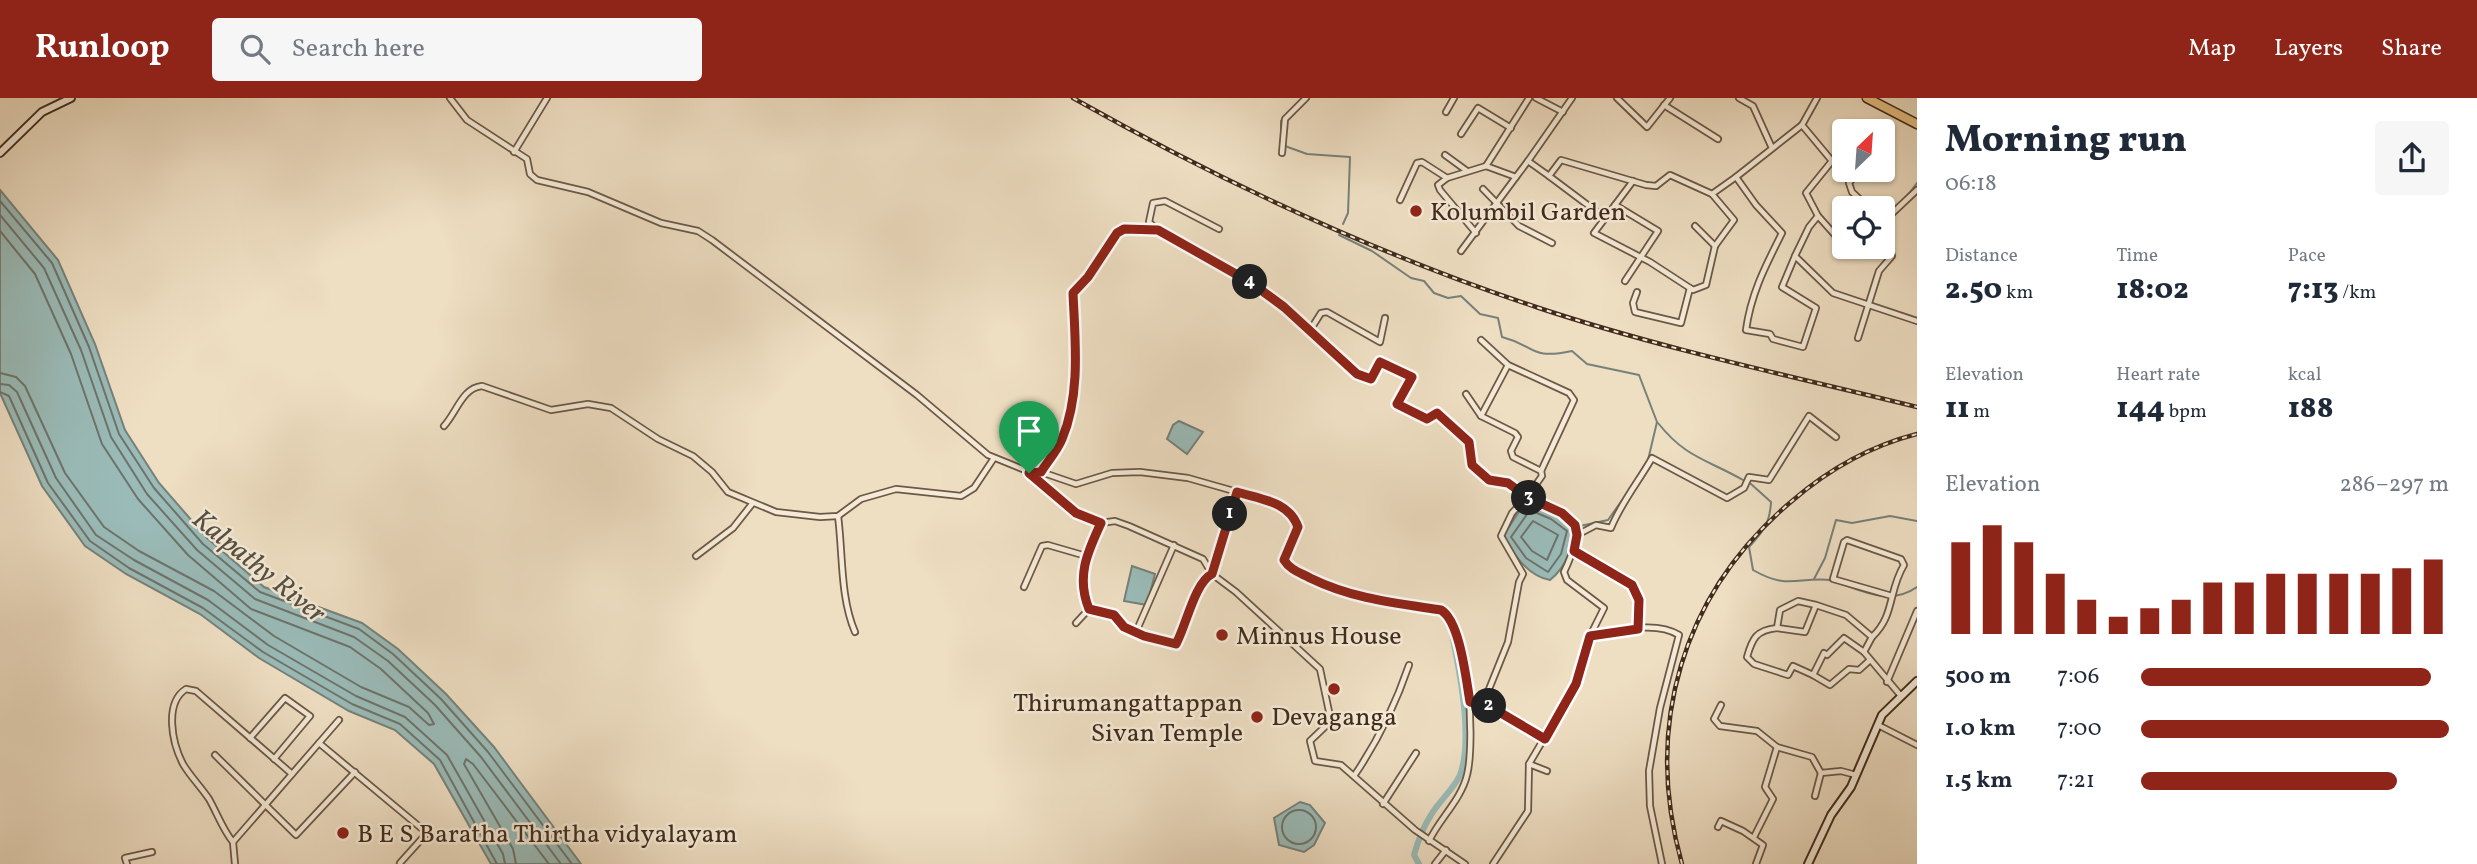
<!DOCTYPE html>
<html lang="en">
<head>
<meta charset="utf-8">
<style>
  body { margin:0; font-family:Vollkorn,serif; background:#f6f6f7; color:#1f2937; height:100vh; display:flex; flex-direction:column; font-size:26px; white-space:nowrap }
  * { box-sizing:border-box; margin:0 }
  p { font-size:23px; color:#747a83 }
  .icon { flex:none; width:38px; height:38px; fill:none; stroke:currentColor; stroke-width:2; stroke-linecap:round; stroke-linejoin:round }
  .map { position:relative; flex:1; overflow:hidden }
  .panel { display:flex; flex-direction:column; background:#fff; width:560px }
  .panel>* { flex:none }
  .needle { width:46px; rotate:25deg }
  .fabs { position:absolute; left:1832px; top:21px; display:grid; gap:14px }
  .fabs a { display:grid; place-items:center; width:63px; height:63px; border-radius:7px; background:#fff; box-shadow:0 2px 5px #0004; font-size:35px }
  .pin { position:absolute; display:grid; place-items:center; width:60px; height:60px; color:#fff; margin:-72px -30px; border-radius:50% 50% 50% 0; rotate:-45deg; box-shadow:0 0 7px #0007 }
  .pin .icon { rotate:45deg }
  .km { position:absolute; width:35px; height:35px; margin:-18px; border-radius:50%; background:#222; color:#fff; font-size:19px; line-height:35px; text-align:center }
  .round { display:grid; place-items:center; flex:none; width:74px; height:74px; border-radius:7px; background:#f6f6f7 }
  .head { display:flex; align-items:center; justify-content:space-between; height:119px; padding:0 28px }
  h1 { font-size:38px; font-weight:800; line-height:52px }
  .figures { display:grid; grid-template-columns:repeat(3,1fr); gap:10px; height:119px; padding:7px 28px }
  .figures div { display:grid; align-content:center }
  .figures b { font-size:30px; font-weight:800 }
  .figures small { font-size:19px; font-weight:400 }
  .figures p { font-size:19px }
  .chart { height:196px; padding:14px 28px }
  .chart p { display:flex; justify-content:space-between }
  .chart svg { width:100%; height:126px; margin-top:7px; stroke:#8f2418; stroke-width:6 }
  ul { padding:0 28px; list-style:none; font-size:23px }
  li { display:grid; grid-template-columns:112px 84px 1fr; align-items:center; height:52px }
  li i { height:18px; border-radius:9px; background:#8f2418 }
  header { display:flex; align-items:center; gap:42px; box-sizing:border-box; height:98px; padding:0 35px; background:#8f2418; color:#fff }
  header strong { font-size:33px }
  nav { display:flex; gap:38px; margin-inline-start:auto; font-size:24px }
  .search { width:490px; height:63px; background:#f6f6f7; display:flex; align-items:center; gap:18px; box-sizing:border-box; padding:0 24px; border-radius:7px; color:#747a83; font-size:26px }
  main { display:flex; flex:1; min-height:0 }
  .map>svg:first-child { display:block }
  .water { fill:#9abbb8; stroke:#76817a; stroke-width:2 }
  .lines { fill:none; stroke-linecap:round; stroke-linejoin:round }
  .shore { stroke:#6d736a; stroke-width:2 }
  .stream { stroke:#76817a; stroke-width:2 }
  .canal { stroke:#9abbb8; stroke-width:6 }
  .street-casing { stroke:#6c5846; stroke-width:8 }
  .secondary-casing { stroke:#402b1c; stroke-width:10 }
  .highway-casing { stroke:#402b1c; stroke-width:11 }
  .street { stroke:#f4ead7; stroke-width:4.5 }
  .secondary { stroke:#f4ead7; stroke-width:6 }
  .highway { stroke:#e7bf81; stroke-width:8 }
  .rail-casing { stroke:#402b1c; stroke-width:4.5 }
  .rail { stroke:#f4ead7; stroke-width:2; stroke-dasharray:5; stroke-linecap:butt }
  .route-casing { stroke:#fff; stroke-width:14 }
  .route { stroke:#8f2418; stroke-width:9 }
  .poi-dot { fill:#8f2418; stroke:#f4ead7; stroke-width:2.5 }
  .labels { text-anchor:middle; stroke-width:5; stroke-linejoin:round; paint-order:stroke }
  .poi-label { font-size:26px; fill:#402b1c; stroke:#f4ead7; text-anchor:start }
  .water-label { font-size:28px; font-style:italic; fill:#564f43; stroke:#f4ead7 }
</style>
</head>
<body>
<header>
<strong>Runloop</strong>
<div class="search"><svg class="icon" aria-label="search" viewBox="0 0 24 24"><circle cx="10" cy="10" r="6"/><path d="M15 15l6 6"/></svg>Search here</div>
<nav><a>Map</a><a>Layers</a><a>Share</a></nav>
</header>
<main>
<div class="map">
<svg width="1917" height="766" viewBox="0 0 1917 766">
  <rect width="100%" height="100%" fill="#eedec2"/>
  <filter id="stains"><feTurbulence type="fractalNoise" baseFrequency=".00286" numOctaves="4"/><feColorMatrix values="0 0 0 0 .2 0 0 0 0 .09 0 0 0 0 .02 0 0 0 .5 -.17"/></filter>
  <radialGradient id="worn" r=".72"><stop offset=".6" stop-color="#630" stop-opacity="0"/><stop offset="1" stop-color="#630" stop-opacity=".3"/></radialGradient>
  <g class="water">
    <path d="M0,92l58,70 37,84 30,86 34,53 48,55 57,49 98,36 36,26 48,45 48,53 87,117h-90l-57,-100 -39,-34 -46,-19 -90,-53 -59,-44 -74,-40 -41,-28 -43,-60 -42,-93z"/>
    <path d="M1179,323l24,11 -16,22 -20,-15 6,-14z"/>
    <path d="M1526,403l28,12 19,14c2,19 -7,40 -23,53 -22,-4 -36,-25 -47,-44z"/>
    <path d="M1132,468l23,8 -8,31 -23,-4z"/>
    <path d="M1300,704l10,3 15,18 -11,22 -10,7 -25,-7 -5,-27z"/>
  </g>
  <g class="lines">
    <g class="shore">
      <path d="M0,103l52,62 37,84 30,87 35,54 49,56 57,48 99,37 34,25 48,45 47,53 84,112"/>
      <path d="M0,117l44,53 37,82 30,87 36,57 50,56 58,49 99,38 34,24 47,44 46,52 80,107"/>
      <path d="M0,133l35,43 36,80 31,90 36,55 50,56 63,54 99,38 31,22 47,44 6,11 -5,1 -20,-18 -48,-20 -87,-51 -60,-45 -75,-40 -35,-24 -39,-54 -40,-87 -9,-9 -16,-4"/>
      <path d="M0,286l9,1 8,7 39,86 40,57 38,25 74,40 60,45 88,51 49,21 42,38 56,99 2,10"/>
      <path d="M0,294l9,4 39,87 42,58 39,27 74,40 60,44 89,52 48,20 40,36 57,104"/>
      <path d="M1530,412l21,9 16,12 -6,23 -13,18 -22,-14 -15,-21z"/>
      <path d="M1533,423l25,14 -11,25 -15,-9 -11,-14z"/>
      <circle cx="1299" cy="729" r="17"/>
      <path d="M516,766l-3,-15 -49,-85 2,-5 7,5 76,100"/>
    </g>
    <g class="stream">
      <path d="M1281,47v-24l21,-23"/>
      <path d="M1285,48l22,8 43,3 -2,56 -5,11"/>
      <path d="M1907,98l10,-13"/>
      <path d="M1339,137l33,16 39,27 13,3 10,12 14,5 13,-2 19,18 18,4 4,19c35,9 27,23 70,14l15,13 52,11 18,47 -9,38 -16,26"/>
      <path d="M1658,325c28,35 48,36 85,57"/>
      <path d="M1751,386l20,18c-1,21 -8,30 -22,45l4,23c35,20 43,7 78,10"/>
      <path d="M1580,428l28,-6 17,-24"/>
      <path d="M1814,481l11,-21 11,-38 16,3 38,-7 27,5"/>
      <path d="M1839,485c28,10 52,22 78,4"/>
    </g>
    <path class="canal" d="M1419,766l-5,-9c4,-14 9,-28 17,-40 8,-14 23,-26 29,-40 14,-38 -2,-112 -10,-151"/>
    <g class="street-casing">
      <g id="street">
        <path d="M450,0l17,22 60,39 3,15 7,6 51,12 73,31 37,8 14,9 205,155 71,60 37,15 51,43 25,10 14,-2 14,5 74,33 9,15 24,18 84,77 11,52 -21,20 5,20 26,4 74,65 50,34"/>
        <path d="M1536,0l27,14"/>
        <path d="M1572,0l-44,63 21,15 12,-16 85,25 10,1 14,-11 42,19 24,-17"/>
        <path d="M1617,0l30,29 23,-29"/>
        <path d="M1739,0l14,8 19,42"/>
        <path d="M1817,0l-15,27 30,36 -26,32 12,23 -9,11 -14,29 38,37 84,28"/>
        <path d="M1664,7l54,34"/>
        <path d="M1446,14l8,-14"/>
        <path d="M1461,36l17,-26 33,20"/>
        <path d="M514,54l33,-54"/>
        <path d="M1282,55l3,-34 21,-21"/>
        <path d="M1445,57l22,16"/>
        <path d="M1486,68l43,-68"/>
        <path d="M1860,72l-11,13 3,9 17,16"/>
        <path d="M1549,78l56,42"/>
        <path d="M1447,80l-9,7 2,5 36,43"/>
        <path d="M1633,83l-39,52 56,29 43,28 13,-5 9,-39 19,-26 -22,-26"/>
        <path d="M1483,91l36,37 33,17"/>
        <path d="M1400,102l17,-37 5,-1 25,16 39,-12 30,11 12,-16"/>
        <path d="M1615,107l43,26 -33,50"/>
        <path d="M1818,118l34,38"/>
        <path d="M1695,128l20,20"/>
        <path d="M1219,131l-54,-28 -12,2 -4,19c27,27 70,39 102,61 39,26 71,60 106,91l14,5 9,-17 32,15 -15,27 30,15 10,-6 32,29 3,23 17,15 19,3 19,14 -15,16 -11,23 22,38 -4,8 -11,60 -25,62"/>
        <path d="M1836,141l8,-6"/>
        <path d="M1461,153l55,-74"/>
        <path d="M1795,158l-13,31 34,21 -13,39 -30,-8 -3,-5 -24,-4c5,-37 20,-65 36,-97l-26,-28 -20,-28 66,-52"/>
        <path d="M1637,194l-4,11 2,9 46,11 9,-35"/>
        <path d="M1309,234l12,-19 6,-1 53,30 5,-24"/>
        <path d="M1858,240l21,-67 13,-15 -9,-34 34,-32"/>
        <path d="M1481,242l27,25 61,28 5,7 -33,71"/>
        <path d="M1466,296l15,22 34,17 3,4 -7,14 2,6 28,14 1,5 -15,21c44,21 61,25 37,75l3,8 37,28 -14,28 -14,48 -47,80 -1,47 -35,53"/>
        <path d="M1481,318l27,-51"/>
        <path d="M444,328c13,-14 18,-38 38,-40l69,24 37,-6 23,4 47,31 35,17 19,16 16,20 48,20 44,5 18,-1 23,-17 35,-10 65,7 13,-8 20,-30"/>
        <path d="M1041,374c7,-11 16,-21 21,-32 20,-46 13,-100 11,-147l15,-16 29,-44 7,-4 33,1"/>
        <path d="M1029,375l12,-1 35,12 36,-11 28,-1 48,6 88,25 18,13 4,11 -14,33c6,10 17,13 26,18 43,21 85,25 131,32 29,16 34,134 26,165 -6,25 -27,43 -38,66"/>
        <path d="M838,418c5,38 2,81 17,116"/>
        <path d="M1577,437l19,-10 15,3c10,-25 28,-47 41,-70l75,40 17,-10 5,-11 20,3 40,-64 27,21"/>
        <path d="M1574,453l58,34 7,15 -1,29"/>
        <path d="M696,458l37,-28 19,-24"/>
        <path d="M1086,458l15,-33"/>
        <path d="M1024,489l18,-41 6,-1 38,11c-5,18 -4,36 3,53l25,6 10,12 20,9 32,8c10,-18 19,-62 36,-70l25,-82"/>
        <path d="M1816,507l-18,-4 -18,9 -3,18 28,4 11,-27 30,10 26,22 -8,15 37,44"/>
        <path d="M1076,525l13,-14"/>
        <path d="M1777,530c-21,2 -25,11 -30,29l7,7 34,11 5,-9 20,9 11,-22 3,2 17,-17 20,14"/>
        <path d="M1136,534l38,-87"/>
        <path d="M1591,538c27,-5 64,-16 88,-1l-19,73 -11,63 1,35 12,58"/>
        <path d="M1872,539c23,-21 16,-46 32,-72l-3,-6 -54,-19 -3,2 -11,37 59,17"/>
        <path d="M1813,577l17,10 19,-16 10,1 11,-10"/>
        <path d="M1887,584l30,-71"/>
        <path d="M1470,604l19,4 56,33"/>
        <path d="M1721,607l-7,14 6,7 37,5 20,16 35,10 9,16 20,-2 15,4"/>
        <path d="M1878,627l39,20"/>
        <path d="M250,640l35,-40 25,18 -36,43"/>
        <path d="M319,645l20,-23"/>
        <path d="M215,657l81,80 59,-63"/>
        <path d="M1529,666l18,7"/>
        <path d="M1354,678c24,-35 41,-70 55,-111"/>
        <path d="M1815,698l6,-23"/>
        <path d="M1383,706l33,-51"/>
        <path d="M1718,729l3,-6 22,10 20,14 -7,19"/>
        <path d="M1754,739l19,-38 -8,-12 12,-40"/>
        <path d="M233,744c-10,-12 -16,-29 -24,-43 -8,-12 -19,-23 -26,-35 -11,-21 -19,-61 3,-75l10,2 96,83"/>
        <path d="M127,766l-2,-6 27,-6"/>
        <path d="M235,766l-2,-22 86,-99 108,90 -27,30"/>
        <path d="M1435,766l11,-14"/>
      </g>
    </g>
    <g class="secondary-casing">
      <g id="secondary">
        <path d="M0,55l42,-41 29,-14"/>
        <path d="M1808,766l23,-49 20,-28 31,-72 35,-34"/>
      </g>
    </g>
    <g class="highway-casing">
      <path id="highway" d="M1867,0l50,26"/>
    </g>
    <use href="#street" class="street"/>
    <use href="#secondary" class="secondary"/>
    <use href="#highway" class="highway"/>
    <g class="rail-casing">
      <g id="rail">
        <path d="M1073,0c149,84 303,156 466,210 124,41 252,68 378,99"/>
        <path d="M1682,766c-39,-138 0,-271 110,-363 36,-31 78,-55 125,-67"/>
      </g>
    </g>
    <use href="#rail" class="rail"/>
  </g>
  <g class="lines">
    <g class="route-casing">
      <path id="route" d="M1124,131l34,1 92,52 34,25 73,67 14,5 9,-17 32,15 -15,27 30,15 10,-6 32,29 3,23 17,15 19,3 19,14 35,16 13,12 2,10 -3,16 58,34 7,15 -1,29 -48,7 -14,48 -31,55 -56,-33 -19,-4c-4,-23 -10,-81 -29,-92 -46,-7 -88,-11 -131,-32 -9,-5 -20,-8 -26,-18l14,-33c-9,-26 -38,-28 -61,-35l-25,82c-17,8 -26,52 -36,70l-32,-8 -20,-9 -10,-12 -25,-6c-13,-32 -2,-56 12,-86l-25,-10 -47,-40 12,-1c7,-11 16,-21 21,-33 19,-45 13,-99 11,-146l15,-16 29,-44z"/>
    </g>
    <use href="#route" class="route"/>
  </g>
  <g class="poi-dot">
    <circle cx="1416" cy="113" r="7"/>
    <circle cx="1222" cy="537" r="7"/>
    <circle cx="1334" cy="591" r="7"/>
    <circle cx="1257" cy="619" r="7"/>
    <circle cx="343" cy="735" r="7"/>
  </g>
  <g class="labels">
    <g class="poi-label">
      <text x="1430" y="122">Kolumbil Garden</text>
      <text x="1236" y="546">Minnus House</text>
      <text x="1243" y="613" text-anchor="end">Thirumangattappan<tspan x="1243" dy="30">Sivan Temple</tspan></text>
      <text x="1334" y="627" text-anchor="middle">Devaganga</text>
      <text x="357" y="744">B E S Baratha Thirtha vidyalayam</text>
    </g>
    <g class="water-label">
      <text transform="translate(260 467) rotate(39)" y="10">Kalpathy River</text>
    </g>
  </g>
  <rect width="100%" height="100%" filter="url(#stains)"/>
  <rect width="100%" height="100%" fill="url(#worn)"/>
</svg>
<div class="fabs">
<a><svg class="needle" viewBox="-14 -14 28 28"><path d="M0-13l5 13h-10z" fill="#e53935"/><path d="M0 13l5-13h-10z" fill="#747a83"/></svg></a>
<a><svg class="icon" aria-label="locate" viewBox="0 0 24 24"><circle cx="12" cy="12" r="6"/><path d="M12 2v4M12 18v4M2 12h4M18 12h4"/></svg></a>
</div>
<div class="pin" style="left:1029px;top:375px;background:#1e9e55"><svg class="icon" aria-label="arrive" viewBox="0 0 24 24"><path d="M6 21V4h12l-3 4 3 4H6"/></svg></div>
<b class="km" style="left:1230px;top:416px">1</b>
<b class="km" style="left:1489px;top:608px">2</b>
<b class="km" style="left:1529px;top:400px">3</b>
<b class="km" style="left:1250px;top:184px">4</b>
</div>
<section class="panel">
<div class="head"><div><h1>Morning run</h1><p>06:18</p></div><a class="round"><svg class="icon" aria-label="share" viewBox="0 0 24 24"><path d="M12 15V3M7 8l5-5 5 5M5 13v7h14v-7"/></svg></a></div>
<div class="figures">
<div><p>Distance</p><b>2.50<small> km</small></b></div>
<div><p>Time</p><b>18:02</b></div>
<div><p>Pace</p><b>7:13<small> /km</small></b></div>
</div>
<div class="figures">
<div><p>Elevation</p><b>11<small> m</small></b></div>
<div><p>Heart rate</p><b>144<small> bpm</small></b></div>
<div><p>kcal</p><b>188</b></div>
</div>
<div class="chart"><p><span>Elevation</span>286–297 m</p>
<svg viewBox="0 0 160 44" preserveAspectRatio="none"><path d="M5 44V12M15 44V6M25 44V12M35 44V23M45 44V32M55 44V38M65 44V35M75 44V32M85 44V26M95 44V26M105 44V23M115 44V23M125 44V23M135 44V23M145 44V21M155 44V18"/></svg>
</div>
<ul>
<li><b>500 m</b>7:06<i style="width:94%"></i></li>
<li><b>1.0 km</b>7:00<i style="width:100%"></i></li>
<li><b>1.5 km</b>7:21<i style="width:83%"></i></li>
</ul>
</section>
</main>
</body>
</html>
